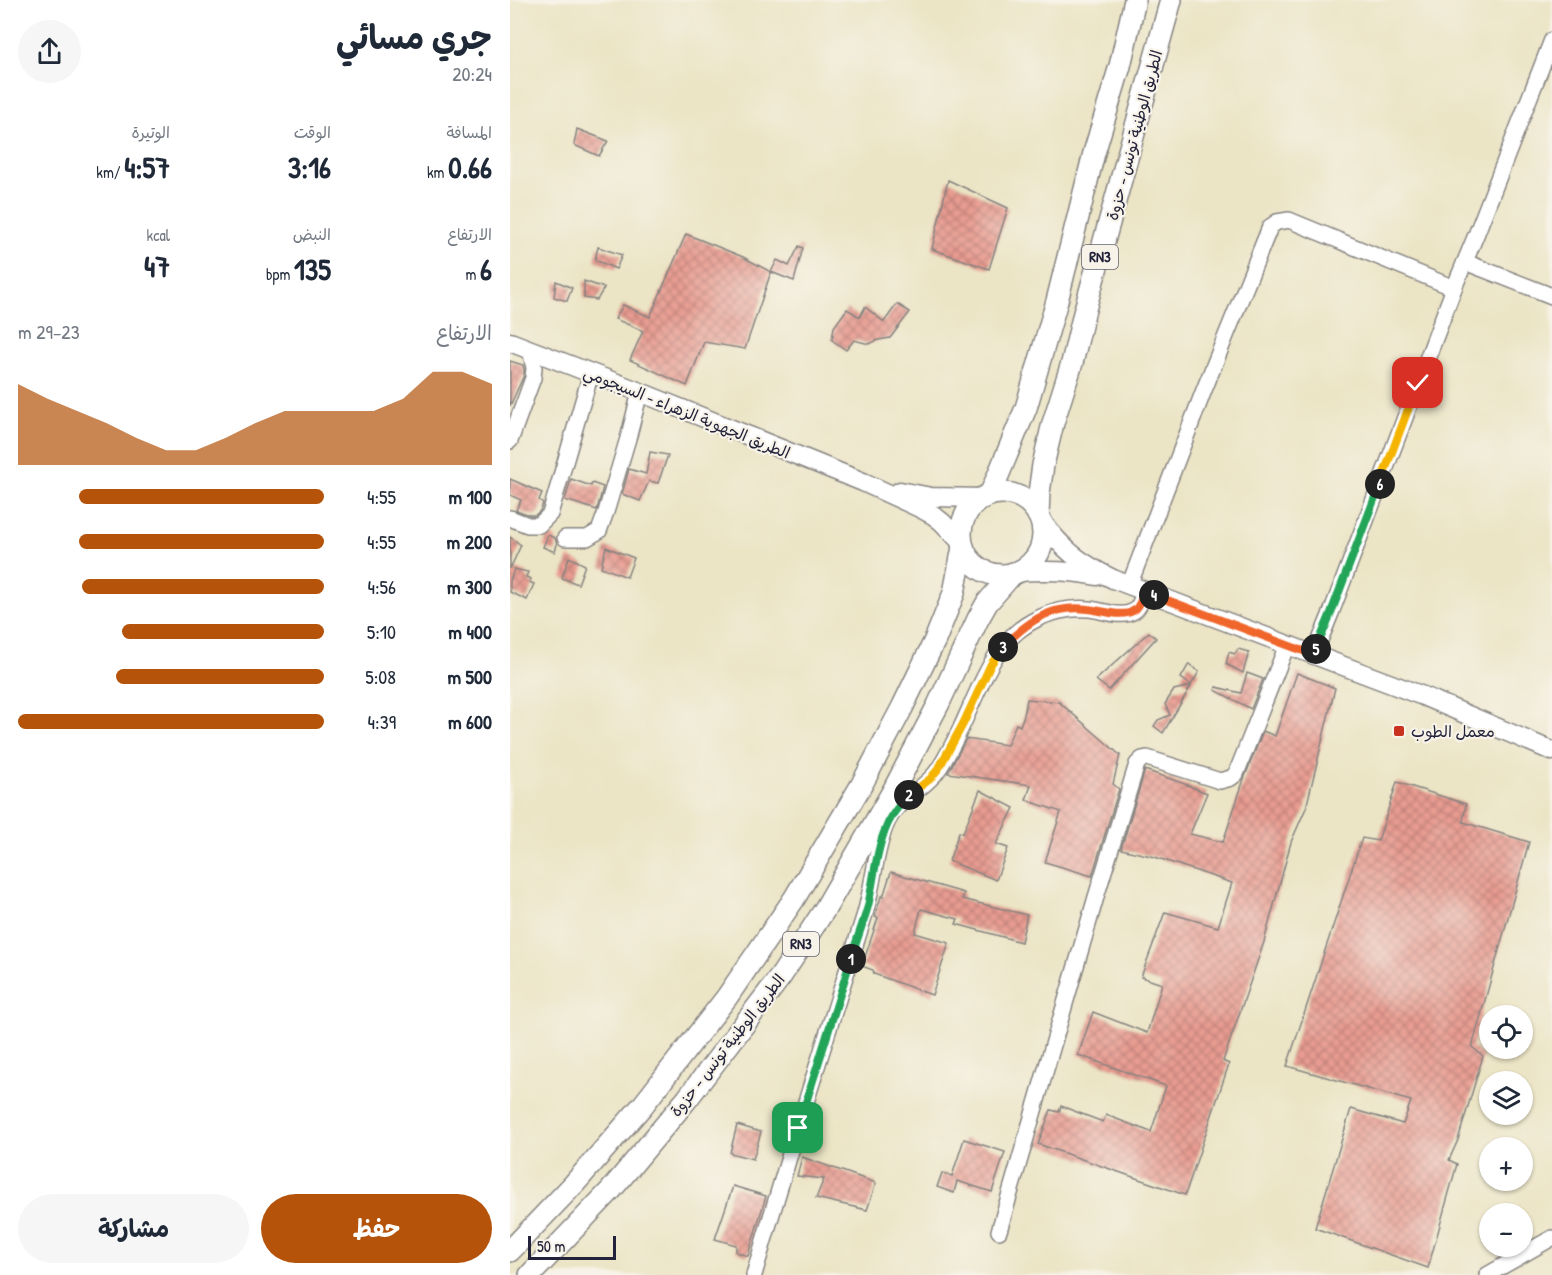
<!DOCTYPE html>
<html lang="ar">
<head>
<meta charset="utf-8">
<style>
  body { margin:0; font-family:"Patrick Hand","Playpen Sans Arabic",sans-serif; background:#f6f6f7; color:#1f2937; direction:rtl; height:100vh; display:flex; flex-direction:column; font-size:22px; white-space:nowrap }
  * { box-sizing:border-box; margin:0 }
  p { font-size:20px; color:#747a83 }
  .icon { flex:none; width:33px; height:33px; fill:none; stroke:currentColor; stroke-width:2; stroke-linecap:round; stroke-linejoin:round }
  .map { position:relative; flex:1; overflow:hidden; direction:ltr }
  .sheet { display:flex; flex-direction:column; background:#fff; width:510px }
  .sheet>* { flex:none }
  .buttons { position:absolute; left:969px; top:1005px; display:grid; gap:12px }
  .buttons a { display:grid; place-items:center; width:54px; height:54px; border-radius:50%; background:#fff; box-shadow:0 2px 4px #0004; font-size:30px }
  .scale { position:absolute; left:18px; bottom:15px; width:88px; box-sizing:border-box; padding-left:6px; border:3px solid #22223b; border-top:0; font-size:16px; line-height:21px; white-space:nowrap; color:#22223b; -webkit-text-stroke:4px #f7f3e8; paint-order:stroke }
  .pin { position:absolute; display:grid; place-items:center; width:51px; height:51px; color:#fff; margin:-26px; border-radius:12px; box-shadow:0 3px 9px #0006 }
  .km { position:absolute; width:30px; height:30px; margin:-15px; border-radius:50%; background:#222; color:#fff; font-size:16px; line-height:30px; text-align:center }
  .round { display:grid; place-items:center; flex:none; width:63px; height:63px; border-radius:32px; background:#f6f6f7 }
  .summary { display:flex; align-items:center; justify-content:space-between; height:102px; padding:0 18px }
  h1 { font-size:33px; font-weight:700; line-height:45px }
  .figures { display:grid; grid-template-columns:repeat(3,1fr); gap:9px; height:102px; padding:6px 18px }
  .figures div { display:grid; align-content:center }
  .figures b { font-size:30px; font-weight:700 }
  .figures small { font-size:16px; font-weight:400 }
  .figures p { font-size:16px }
  .chart { height:168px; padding:12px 18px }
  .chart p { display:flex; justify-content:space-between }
  .chart svg { width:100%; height:108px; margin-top:6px; fill:#b45309; opacity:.7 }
  .button { display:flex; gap:12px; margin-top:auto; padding:12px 18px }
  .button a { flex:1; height:69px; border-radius:36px; background:#b45309; color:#fff; font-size:24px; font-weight:700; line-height:69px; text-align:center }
  .button a+a { background:#f6f6f7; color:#1f2937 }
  ul { padding:0 18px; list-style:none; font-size:20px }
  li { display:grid; grid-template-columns:96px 72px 1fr; align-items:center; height:45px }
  li i { height:15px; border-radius:8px; background:#b45309 }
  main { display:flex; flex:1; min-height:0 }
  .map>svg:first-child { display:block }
  .building { fill:url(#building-cross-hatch) }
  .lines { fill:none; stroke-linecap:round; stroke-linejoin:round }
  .minor-casing { stroke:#868380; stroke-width:18 }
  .major-casing { stroke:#868380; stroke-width:21 }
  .highway-casing { stroke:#868380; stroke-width:24 }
  .minor { stroke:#fff; stroke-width:15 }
  .major { stroke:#fff; stroke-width:18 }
  .highway { stroke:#fff; stroke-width:21 }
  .split-1-casing { stroke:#fff; stroke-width:12 }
  .split-2-casing { stroke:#fff; stroke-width:12 }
  .split-3-casing { stroke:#fff; stroke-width:12 }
  .split-4-casing { stroke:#fff; stroke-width:12 }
  .split-5-casing { stroke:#fff; stroke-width:12 }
  .split-6-casing { stroke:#fff; stroke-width:12 }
  .split-7-casing { stroke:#fff; stroke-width:12 }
  .split-1 { stroke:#22a559; stroke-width:8 }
  .split-2 { stroke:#22a559; stroke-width:8 }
  .split-3 { stroke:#f5b400; stroke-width:8 }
  .split-4 { stroke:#f0652b; stroke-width:8 }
  .split-5 { stroke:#f0652b; stroke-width:8 }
  .split-6 { stroke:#22a559; stroke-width:8 }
  .split-7 { stroke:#f5b400; stroke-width:8 }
  .poi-dot { fill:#c8321e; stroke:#f7f3e8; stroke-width:2 }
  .labels { text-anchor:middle; stroke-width:4.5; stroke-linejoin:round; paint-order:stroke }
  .shield { fill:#f7f3e8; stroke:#62616f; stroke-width:1.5 }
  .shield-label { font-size:15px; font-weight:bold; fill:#22223b }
  .street-label { font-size:16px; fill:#22223b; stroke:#f7f3e8 }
  .poi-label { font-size:16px; fill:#22223b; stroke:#f7f3e8; text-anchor:start }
</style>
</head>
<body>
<main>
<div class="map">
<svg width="1042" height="1275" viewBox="0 0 1042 1275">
  <defs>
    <pattern id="building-cross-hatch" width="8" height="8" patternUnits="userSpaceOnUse" patternTransform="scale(1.5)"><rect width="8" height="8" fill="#e99c91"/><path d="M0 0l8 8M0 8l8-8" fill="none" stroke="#bc7f78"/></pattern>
  </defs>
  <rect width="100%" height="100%" fill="#f7f3e8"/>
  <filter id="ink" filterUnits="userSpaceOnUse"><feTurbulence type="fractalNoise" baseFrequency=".0167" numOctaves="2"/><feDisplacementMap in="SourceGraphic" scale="12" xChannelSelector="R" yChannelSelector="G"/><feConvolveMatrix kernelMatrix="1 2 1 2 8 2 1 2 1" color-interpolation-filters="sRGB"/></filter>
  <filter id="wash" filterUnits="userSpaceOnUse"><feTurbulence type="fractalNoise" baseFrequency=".008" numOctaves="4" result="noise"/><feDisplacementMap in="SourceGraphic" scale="24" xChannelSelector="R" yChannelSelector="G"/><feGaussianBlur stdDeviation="1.35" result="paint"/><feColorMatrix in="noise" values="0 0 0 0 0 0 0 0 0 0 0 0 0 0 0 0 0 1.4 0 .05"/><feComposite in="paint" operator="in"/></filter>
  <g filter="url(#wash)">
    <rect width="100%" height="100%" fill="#ebe4c5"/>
    <g id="blocks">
      <g class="building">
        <path d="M67,129l31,12 -9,15 -25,-11z"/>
        <path d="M438,180l60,28 -19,61 -57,-20z"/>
        <path d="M176,234l57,23 28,15 -26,77 -41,-7 -17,44 -57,-26 13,-29 -28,-12 8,-14 27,12z"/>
        <path d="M289,246l4,2 -9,33 -23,-9 6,-12 12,6z"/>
        <path d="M88,247l24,8 -6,14 -21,-9z"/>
        <path d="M46,281l16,7 -5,13 -13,-4z"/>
        <path d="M74,281l20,7 -7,12 -13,-2z"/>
        <path d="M387,304l13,8 -20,26 -12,2 -9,4 -15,-4 -8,10 -14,-10 2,-13 13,-18 13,8 5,-10 19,15z"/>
        <path d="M0,361l13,4 1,4v6l-14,31z"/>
        <path d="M140,452l18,3 -10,28 -9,-2 -9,20 -18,-7 7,-25 17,5z"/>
        <path d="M0,479l32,14 -3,7 4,3 -3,8 -5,4h-5l-14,-5 5,-10 -11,-5z"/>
        <path d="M61,479l20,7 1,-3 11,4 -6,23 -32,-10z"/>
        <path d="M38,535l7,3 2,6 -2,8 -12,-5z"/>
        <path d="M0,537l11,8 -11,24z"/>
        <path d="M96,547l28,11 -7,19 -26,-10z"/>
        <path d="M59,557l16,8 -7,19 -16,-6z"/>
        <path d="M4,569l14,3 -2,5 5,2 -2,3 5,2 -7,16 -17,-8v-11z"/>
        <path d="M639,632l7,6 -47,52 -13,-10z"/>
        <path d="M728,649l11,3 -6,21 -17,-9 3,-12 6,2z"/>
        <path d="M679,664l10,8 -8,13 -10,-7z"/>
        <path d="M737,673l16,6 -12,30 -36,-19 1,-3 25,6z"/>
        <path d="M787,673l38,15 -29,120 -15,34 -27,100 -41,119 6,3 -44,131 -147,-51 13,-34 8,2 2,-6 42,16 3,-7 45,17 15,-46 -88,-31 15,-43 54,21 15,-49 -21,-7 24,-65 53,15 14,-44 -77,-26 -34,-8 24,-79 37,13 25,10 -17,41 33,8 21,-63 19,-48 12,5z"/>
        <path d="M681,686l-16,27 -12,20 -9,-7 4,-6 12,-5 -5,-11 9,-14z"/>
        <path d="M517,699l32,3 61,53 -7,29 6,5 -27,87 -47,-14 16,-50 -35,-12 5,-15 -83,-12 18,-34 41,6 9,-21 4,2 4,-11z"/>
        <path d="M887,782l69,22 -3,18 66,20 -57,205 11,9 -25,84 -9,20 8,4 -29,104 -113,-40 36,-119 52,15 8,-23 -124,-35 75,-228 16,3z"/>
        <path d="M470,790l34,18 -18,36 12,4 -12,32 -47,-19 10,-29 4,1z"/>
        <path d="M381,872l73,21 -2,6 65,16 -6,27 -65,-18 2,-5 -37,-10 -6,24 34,10 -17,52 -58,-21 -1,-4 -11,-4 16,-48 -3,-1 6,-21 2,1z"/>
        <path d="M227,1125l24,7 -8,27 -23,-6z"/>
        <path d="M454,1139l41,13 -13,40 -35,-11 -3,12 -17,-6 5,-14 10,3z"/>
        <path d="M292,1157l74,26 -9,27 -51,-12 8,-19 -27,-3z"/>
        <path d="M223,1186l33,10 -18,60 -12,-4v-7l-21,-6z"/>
      </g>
    </g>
  </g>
  <g filter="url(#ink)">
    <use href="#blocks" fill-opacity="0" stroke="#868380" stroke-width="1.5"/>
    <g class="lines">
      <g class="minor-casing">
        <g id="minor">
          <path d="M955,262l87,34"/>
          <path d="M944,288l22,-53 76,-195"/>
          <path d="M0,441l23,-63 1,-10 -4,-19"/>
          <path d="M0,518l18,7h11l11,-11 41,-141"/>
          <path d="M55,538h22l12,-7 7,-19 23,-77 11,-43"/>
          <path d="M619,586l75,-196 66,-163 7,-5 12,-2 165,68 -123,325 -17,42"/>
          <path d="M489,1231l97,-334 41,-133 5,-5 5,-1 73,23 11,-3 5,-4 51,-129"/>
          <path d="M244,1275c34,-119 72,-237 109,-355 10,-30 11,-63 22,-93 11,-27 31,-32 49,-52 8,-9 13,-20 19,-31 16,-30 27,-65 46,-93 21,-29 55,-45 90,-42 13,1 33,10 45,2 6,-4 8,-13 10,-20"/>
          <path d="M977,1275l65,-37"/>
        </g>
      </g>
      <g class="major-casing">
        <g id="major">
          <path d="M0,342l130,50 223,90 59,27 11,6 9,7 20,21"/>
          <path d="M390,491l31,6 51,1"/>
          <path d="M531,520c22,30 39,43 72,59l310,117 129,55"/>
          <path d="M507,572c27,-2 53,-2 80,4"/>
        </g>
      </g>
      <g class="highway-casing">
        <g id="highway">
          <circle cx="492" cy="534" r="41"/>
          <path d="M480,495l36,-87 31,-107 37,-148 26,-87 15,-66"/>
          <path d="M528,515l1,-22 4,-28 10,-42 19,-60 12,-50 87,-313"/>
          <path d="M0,1251l64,-67 69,-79 84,-108 67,-98 68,-115 40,-76 33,-68 19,-47 9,-46"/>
          <path d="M20,1275l81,-85 76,-91 94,-123 44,-67 68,-118 45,-86 40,-86 9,-16 26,-30"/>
        </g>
      </g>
      <use href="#minor" class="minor"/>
      <use href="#major" class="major"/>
      <use href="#highway" class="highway"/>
    </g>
  </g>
  <g class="lines" filter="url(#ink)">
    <g class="split-1-casing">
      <path id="split-1" d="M288,1128l53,-169"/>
    </g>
    <g class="split-2-casing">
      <path id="split-2" d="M341,959c5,-18 12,-35 17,-53 9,-40 8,-81 41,-111"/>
    </g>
    <g class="split-3-casing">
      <path id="split-3" d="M399,795l21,-16 9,-11 24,-44 28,-60 12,-17"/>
    </g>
    <g class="split-4-casing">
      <path id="split-4" d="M493,647c15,-16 34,-33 57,-37 9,-2 19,-2 28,-1 12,1 34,9 45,2 7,-4 9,-13 11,-20l10,4"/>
    </g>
    <g class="split-5-casing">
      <path id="split-5" d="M644,595l160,60 2,-6"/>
    </g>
    <g class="split-6-casing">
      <path id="split-6" d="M806,649l15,-36 49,-129"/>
    </g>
    <g class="split-7-casing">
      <path id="split-7" d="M870,484l38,-101"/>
    </g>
    <use href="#split-1" class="split-1"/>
    <use href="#split-2" class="split-2"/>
    <use href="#split-3" class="split-3"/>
    <use href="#split-4" class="split-4"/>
    <use href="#split-5" class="split-5"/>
    <use href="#split-6" class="split-6"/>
    <use href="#split-7" class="split-7"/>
  </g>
  <rect class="poi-dot" x="883" y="725" width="12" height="12" rx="3"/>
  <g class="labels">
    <g class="shield">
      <rect x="572" y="245" width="36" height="24" rx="4.5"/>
      <rect x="273" y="932" width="36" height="24" rx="4.5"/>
    </g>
    <g class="shield-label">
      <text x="590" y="262">RN3</text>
      <text x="291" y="949">RN3</text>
    </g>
    <g class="street-label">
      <text transform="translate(624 135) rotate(-75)" y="6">الطريق الوطنية تونس - حزوة</text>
      <text transform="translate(177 412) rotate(22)" y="6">الطريق الجهوية الزهراء - السيجومي</text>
      <text transform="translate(217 1045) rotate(-52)" y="6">الطريق الوطنية تونس - حزوة</text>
    </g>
    <g class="poi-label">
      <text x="901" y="737">معمل الطوب</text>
    </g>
  </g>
</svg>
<div class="buttons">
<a><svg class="icon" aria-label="locate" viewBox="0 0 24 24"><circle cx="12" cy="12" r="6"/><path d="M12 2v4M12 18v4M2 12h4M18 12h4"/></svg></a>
<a><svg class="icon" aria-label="layers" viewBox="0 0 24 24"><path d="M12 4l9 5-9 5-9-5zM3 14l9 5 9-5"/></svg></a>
<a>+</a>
<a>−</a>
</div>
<div class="scale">50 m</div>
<div class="pin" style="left:288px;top:1128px;background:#1e9e55"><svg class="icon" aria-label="arrive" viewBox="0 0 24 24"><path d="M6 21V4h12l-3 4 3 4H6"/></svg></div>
<div class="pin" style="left:908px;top:383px;background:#d93025"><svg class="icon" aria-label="check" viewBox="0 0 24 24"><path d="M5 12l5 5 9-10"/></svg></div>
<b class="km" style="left:341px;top:959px">1</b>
<b class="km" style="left:399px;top:795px">2</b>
<b class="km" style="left:493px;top:647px">3</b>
<b class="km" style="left:644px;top:595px">4</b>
<b class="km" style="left:806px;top:649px">5</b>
<b class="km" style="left:870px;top:484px">6</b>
</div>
<section class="sheet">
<div class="summary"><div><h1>جري مسائي</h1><p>20:24</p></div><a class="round"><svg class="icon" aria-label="share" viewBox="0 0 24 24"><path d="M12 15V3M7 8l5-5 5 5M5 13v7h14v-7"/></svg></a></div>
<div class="figures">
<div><p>المسافة</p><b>0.66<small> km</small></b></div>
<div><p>الوقت</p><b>3:16</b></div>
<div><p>الوتيرة</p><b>4:57<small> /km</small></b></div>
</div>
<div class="figures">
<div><p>الارتفاع</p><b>6<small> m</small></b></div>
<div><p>النبض</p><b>135<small> bpm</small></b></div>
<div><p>kcal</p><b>47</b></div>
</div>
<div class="chart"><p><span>الارتفاع</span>23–29 m</p>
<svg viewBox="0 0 160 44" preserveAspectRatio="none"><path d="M0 44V11L10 17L20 22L30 27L40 33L50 38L60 38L70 33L80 27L90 22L100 22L110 22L120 22L130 17L140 6L150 6L160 11V44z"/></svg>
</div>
<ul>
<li><b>100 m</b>4:55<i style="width:80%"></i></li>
<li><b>200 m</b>4:55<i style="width:80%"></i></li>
<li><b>300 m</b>4:56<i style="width:79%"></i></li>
<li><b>400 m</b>5:10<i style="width:66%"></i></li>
<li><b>500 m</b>5:08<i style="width:68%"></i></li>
<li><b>600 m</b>4:39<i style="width:100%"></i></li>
</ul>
<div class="button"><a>حفظ</a><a>مشاركة</a></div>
</section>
</main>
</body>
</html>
